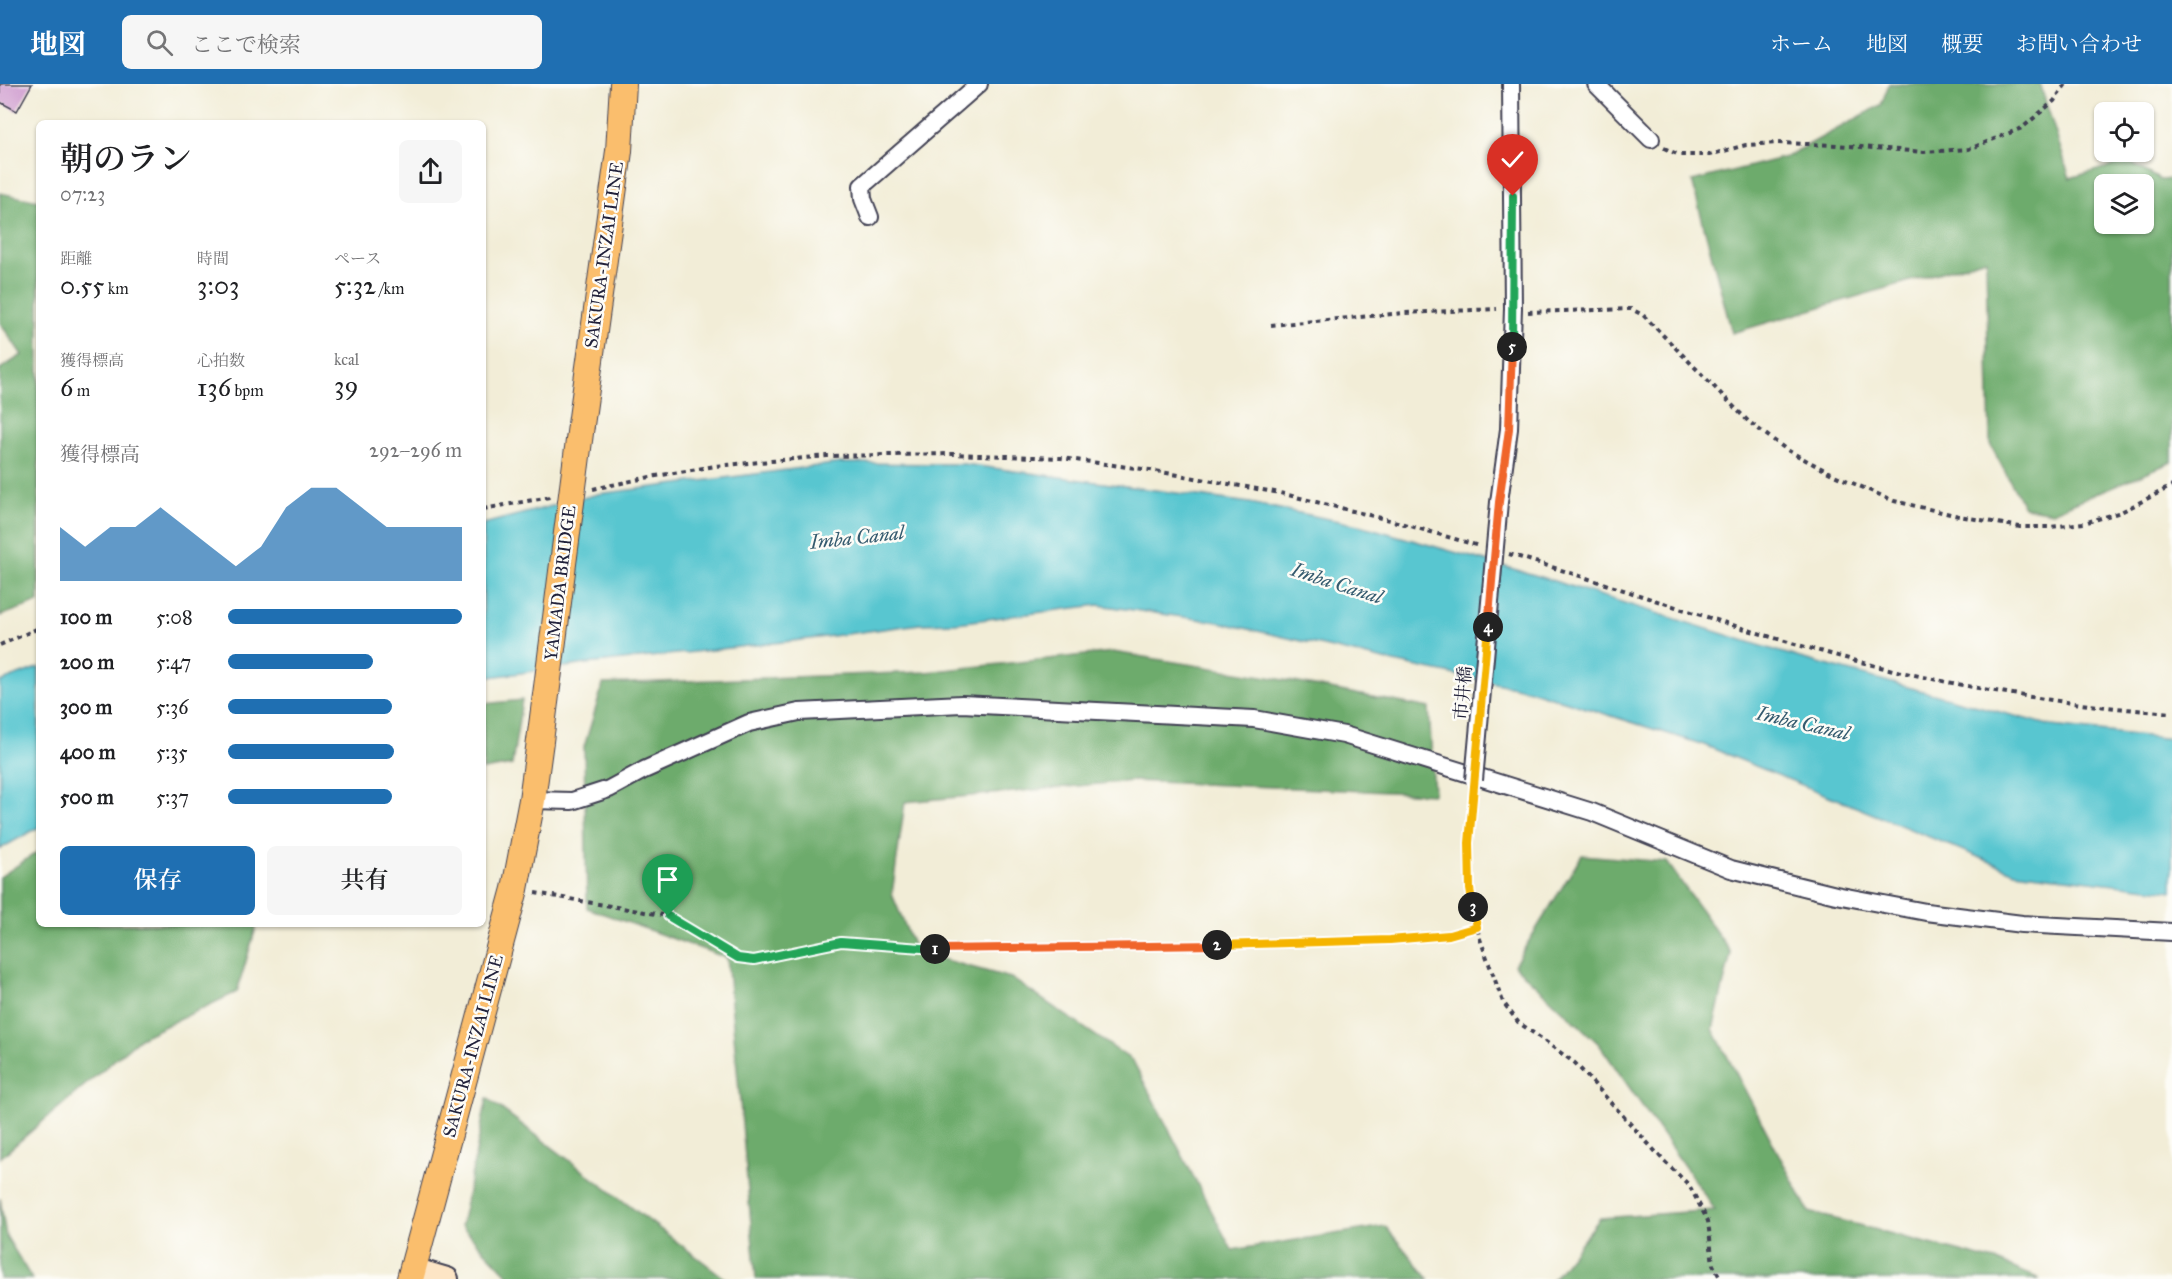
<!DOCTYPE html>
<html lang="ja">
<head>
<meta charset="utf-8">
<style>
  body { margin:0; font-family:"IM FELL Great Primer","Noto Serif JP",serif; background:#f6f6f6; color:#202124; height:100vh; display:flex; flex-direction:column; font-size:22px; white-space:nowrap }
  * { box-sizing:border-box; margin:0 }
  p { font-size:20px; color:#757577 }
  .icon { flex:none; width:33px; height:33px; fill:none; stroke:currentColor; stroke-width:2; stroke-linecap:round; stroke-linejoin:round }
  .map { position:relative; flex:1; overflow:hidden }
  .drawer { position:absolute; left:36px; top:36px; width:450px; height:807px; display:flex; flex-direction:column; background:#fff; border-radius:9px; box-shadow:0 2px 4px #0004 }
  .drawer>* { flex:none }
  .controls { position:absolute; left:2094px; top:18px; display:grid; gap:12px }
  .controls a { display:grid; place-items:center; width:60px; height:60px; border-radius:9px; background:#fff; box-shadow:0 2px 4px #0004; font-size:30px }
  .pin { position:absolute; display:grid; place-items:center; width:51px; height:51px; color:#fff; margin:-62px -26px; border-radius:50% 50% 50% 0; rotate:-45deg; box-shadow:0 0 6px #0007 }
  .pin .icon { rotate:45deg }
  .km { position:absolute; width:30px; height:30px; margin:-15px; border-radius:50%; background:#222; color:#fff; font-size:16px; line-height:30px; text-align:center }
  .round { display:grid; place-items:center; flex:none; width:63px; height:63px; border-radius:9px; background:#f6f6f6 }
  .head { display:flex; align-items:center; justify-content:space-between; height:102px; padding:0 24px }
  h1 { font-size:33px; font-weight:600; line-height:45px }
  .stats { display:grid; grid-template-columns:repeat(3,1fr); gap:9px; height:102px; padding:6px 24px }
  .stats div { display:grid; align-content:center }
  .stats b { font-size:26px; font-weight:600 }
  .stats small { font-size:16px; font-weight:400 }
  .stats p { font-size:16px }
  .chart { height:168px; padding:12px 24px }
  .chart p { display:flex; justify-content:space-between }
  .chart svg { width:100%; height:108px; margin-top:6px; fill:#1f6fb2; opacity:.7 }
  .primary-button { display:flex; gap:12px; margin-top:auto; padding:12px 24px }
  .primary-button a { flex:1; height:69px; border-radius:9px; background:#1f6fb2; color:#fff; font-size:24px; font-weight:600; line-height:69px; text-align:center }
  .primary-button a+a { background:#f6f6f6; color:#202124 }
  ul { padding:0 24px; list-style:none; font-size:20px }
  li { display:grid; grid-template-columns:96px 72px 1fr; align-items:center; height:45px }
  li i { height:15px; border-radius:8px; background:#1f6fb2 }
  header { display:flex; align-items:center; gap:36px; box-sizing:border-box; height:84px; padding:0 30px; background:#1f6fb2; color:#fff }
  header strong { font-size:28px }
  nav { display:flex; gap:33px; margin-inline-start:auto; font-size:21px }
  .search { width:420px; height:54px; background:#f6f6f6; display:flex; align-items:center; gap:15px; box-sizing:border-box; padding:0 21px; border-radius:9px; color:#757577; font-size:22px }
  .map>svg:first-child { display:block }
  .forest { fill:#6dab6c; stroke:#486654; stroke-width:1.5; fill-rule:evenodd }
  .water { fill:#59c6d0; stroke:#3e7486; stroke-width:1.5 }
  .building { fill:#ca92cb }
  .lines { fill:none; stroke-linecap:round; stroke-linejoin:round }
  .street-casing { stroke:#414052; stroke-width:20 }
  .secondary-casing { stroke:#414052; stroke-width:26 }
  .primary-casing { stroke:#414052; stroke-width:28 }
  .path { stroke:#414052; stroke-width:4; stroke-dasharray:4.5 4.5; stroke-linecap:butt }
  .street { stroke:#fff; stroke-width:16 }
  .secondary { stroke:#fde5c5; stroke-width:22 }
  .primary { stroke:#fabe6d; stroke-width:26 }
  .street-bridge-casing { stroke:#414052; stroke-width:20; stroke-linecap:butt }
  .primary-bridge-casing { stroke:#414052; stroke-width:28; stroke-linecap:butt }
  .street-bridge { stroke:#fff; stroke-width:16 }
  .primary-bridge { stroke:#fabe6d; stroke-width:26 }
  .split-1-casing { stroke:#fff; stroke-width:12 }
  .split-2-casing { stroke:#fff; stroke-width:12 }
  .split-3-casing { stroke:#fff; stroke-width:12 }
  .split-4-casing { stroke:#fff; stroke-width:12 }
  .split-5-casing { stroke:#fff; stroke-width:12 }
  .split-6-casing { stroke:#fff; stroke-width:12 }
  .split-1 { stroke:#22a559; stroke-width:8 }
  .split-2 { stroke:#f0652b; stroke-width:8 }
  .split-3 { stroke:#f5b400; stroke-width:8 }
  .split-4 { stroke:#f5b400; stroke-width:8 }
  .split-5 { stroke:#f0652b; stroke-width:8 }
  .split-6 { stroke:#22a559; stroke-width:8 }
  .labels { text-anchor:middle; stroke-width:5; stroke-linejoin:round; paint-order:stroke }
  .street-label { font-size:18px; fill:#22223b; stroke:#fdfcf7 }
  .water-label { font-size:20px; font-style:italic; fill:#355b6f; stroke:#fdfcf7 }
</style>
</head>
<body>
<header>
<strong>地図</strong>
<div class="search"><svg class="icon" aria-label="search" viewBox="0 0 24 24"><circle cx="10" cy="10" r="6"/><path d="M15 15l6 6"/></svg>ここで検索</div>
<nav><a>ホーム</a><a>地図</a><a>概要</a><a>お問い合わせ</a></nav>
</header>
<div class="map">
<svg width="2172" height="1195" viewBox="0 0 2172 1195">
  <rect width="100%" height="100%" fill="#fdfcf7"/>
  <filter id="ink" filterUnits="userSpaceOnUse"><feTurbulence type="fractalNoise" baseFrequency=".0167" numOctaves="2"/><feDisplacementMap in="SourceGraphic" scale="12" xChannelSelector="R" yChannelSelector="G"/><feConvolveMatrix kernelMatrix="1 2 1 2 8 2 1 2 1" color-interpolation-filters="sRGB"/></filter>
  <filter id="wash" filterUnits="userSpaceOnUse"><feTurbulence type="fractalNoise" baseFrequency=".008" numOctaves="4" result="noise"/><feDisplacementMap in="SourceGraphic" scale="24" xChannelSelector="R" yChannelSelector="G"/><feGaussianBlur stdDeviation="1.35" result="paint"/><feColorMatrix in="noise" values="0 0 0 0 0 0 0 0 0 0 0 0 0 0 0 0 0 1.4 0 .05"/><feComposite in="paint" operator="in"/></filter>
  <g filter="url(#wash)">
    <rect width="100%" height="100%" fill="#f2edd7"/>
    <g class="forest">
      <path d="M1889,0h151l30,94 58,-17 32,19 12,-1v283l-120,50 -28,-5 -34,-63 -4,-185 -254,74 -40,-152 94,-24 95,-52zM2104,100h40v40h-40z"/>
      <path d="M0,109l39,8v401l-39,14v-247l22,-14 -22,-32z"/>
      <path d="M1113,568l155,25 161,31 5,86 -302,-13 -227,21 -13,92 24,58 95,26 122,83 99,189 153,-24 44,53h-673l-29,-321 -140,-50 -3,-161 19,-63 323,-12z"/>
      <path d="M522,616l-10,65 -29,5v-66z"/>
      <path d="M39,767v73h218l-20,68 -97,46 -140,120v-281z"/>
      <path d="M1582,771l85,7 64,91 -18,76 96,183 190,50 41,17h-487l47,-61 115,-8 -116,-166 -85,-79z"/>
      <path d="M487,1014l239,181h-214l-51,-53z"/>
      <path d="M0,1114l6,38 26,43h-32z"/>
    </g>
    <g class="water">
      <path d="M841,379l123,1 286,39 113,23 175,50 262,82 252,68 120,13v152l-157,-19 -311,-127 -175,-55 -140,-29 -171,-39 -120,-17 -142,18 -36,1 -110,15 -223,25 -104,14v-154l115,-30z"/>
      <path d="M39,583v160l-39,22v-167z"/>
    </g>
    <g id="blocks">
      <path class="building" d="M0,0h32l-15,27 -17,-9z"/>
    </g>
  </g>
  <g filter="url(#ink)">
    <use href="#blocks" fill-opacity="0" stroke="#414052" stroke-width="1.5"/>
    <g class="lines">
      <g class="street-casing">
        <g id="street">
          <path d="M1596,0l55,55"/>
          <path d="M870,133l-7,-18 -1,-13 117,-102"/>
          <path d="M1499,418l10,-73 4,-121 -2,-224"/>
          <path d="M532,716l40,1 37,-12 35,-19 105,-47 50,-11 163,-8 292,15 90,16 248,77 139,57 105,26 90,17 96,12 150,8"/>
        </g>
      </g>
      <g class="secondary-casing">
        <path id="secondary" d="M413,1185l34,10"/>
      </g>
      <g class="primary-casing">
        <g id="primary">
          <path d="M581,341l38,-274 4,-67"/>
          <path d="M410,1195l105,-390 17,-89 8,-59"/>
        </g>
      </g>
      <g class="path">
        <path d="M1664,64l15,7h30l37,-10 32,-2 58,2 88,7 45,-3 53,-21 32,-27 12,-17"/>
        <path d="M1528,228l103,-3 12,6 106,107 38,28 47,25 60,26 65,15 61,11h30l34,-4 37,-11 51,-26"/>
        <path d="M1271,241l133,-12 93,-4"/>
        <path d="M593,405l57,-12 65,-11 112,-10 126,-2 108,4 89,12 130,23 117,29 82,24"/>
        <path d="M483,425l67,-12"/>
        <path d="M1509,470c114,34 226,75 340,105 106,28 214,46 323,54"/>
        <path d="M0,561l39,-17"/>
        <path d="M1473,711l-4,48 1,46 9,47 24,66 15,20 57,41 89,98 25,24 19,36 5,44 8,14"/>
        <path d="M535,809l133,23 70,42 16,2 87,-18 96,7 306,-4 148,-5 58,-5 28,-8"/>
      </g>
      <use href="#street" class="street"/>
      <use href="#secondary" class="secondary"/>
      <use href="#primary" class="primary"/>
      <g class="street-bridge-casing">
        <path id="street-bridge" d="M1474,696l25,-278"/>
      </g>
      <g class="primary-bridge-casing">
        <path id="primary-bridge" d="M540,657l41,-316"/>
      </g>
      <use href="#street-bridge" class="street-bridge"/>
      <use href="#primary-bridge" class="primary-bridge"/>
    </g>
  </g>
  <g class="lines" filter="url(#ink)">
    <g class="split-1-casing">
      <path id="split-1" d="M668,832l70,42 16,2 87,-18 94,7"/>
    </g>
    <g class="split-2-casing">
      <path id="split-2" d="M935,865l282,-4"/>
    </g>
    <g class="split-3-casing">
      <path id="split-3" d="M1217,861l173,-5 59,-5 28,-8 -4,-20"/>
    </g>
    <g class="split-4-casing">
      <path id="split-4" d="M1473,823l-3,-18 -1,-46 19,-216"/>
    </g>
    <g class="split-5-casing">
      <path id="split-5" d="M1488,543l11,-125 10,-73 3,-82"/>
    </g>
    <g class="split-6-casing">
      <path id="split-6" d="M1512,263l1,-151"/>
    </g>
    <use href="#split-1" class="split-1"/>
    <use href="#split-2" class="split-2"/>
    <use href="#split-3" class="split-3"/>
    <use href="#split-4" class="split-4"/>
    <use href="#split-5" class="split-5"/>
    <use href="#split-6" class="split-6"/>
  </g>
  <g class="labels">
    <g class="street-label">
      <text transform="translate(604 171) rotate(-82)" y="6">SAKURA-INZAI LINE</text>
      <text transform="translate(560 499) rotate(-83)" y="6">YAMADA BRIDGE</text>
      <text transform="translate(1463 609) rotate(-85)" y="6">市井橋</text>
      <text transform="translate(473 962) rotate(-75)" y="6">SAKURA-INZAI LINE</text>
    </g>
    <g class="water-label">
      <text transform="translate(857 453) rotate(-6)" y="7">Imba Canal</text>
      <text transform="translate(1337 499) rotate(18)" y="7">Imba Canal</text>
      <text transform="translate(1803 639) rotate(13)" y="7">Imba Canal</text>
    </g>
  </g>
</svg>
<div class="controls">
<a><svg class="icon" aria-label="locate" viewBox="0 0 24 24"><circle cx="12" cy="12" r="6"/><path d="M12 2v4M12 18v4M2 12h4M18 12h4"/></svg></a>
<a><svg class="icon" aria-label="layers" viewBox="0 0 24 24"><path d="M12 4l9 5-9 5-9-5zM3 14l9 5 9-5"/></svg></a>
</div>
<div class="pin" style="left:668px;top:832px;background:#1e9e55"><svg class="icon" aria-label="arrive" viewBox="0 0 24 24"><path d="M6 21V4h12l-3 4 3 4H6"/></svg></div>
<div class="pin" style="left:1513px;top:112px;background:#d93025"><svg class="icon" aria-label="check" viewBox="0 0 24 24"><path d="M5 12l5 5 9-10"/></svg></div>
<b class="km" style="left:935px;top:865px">1</b>
<b class="km" style="left:1217px;top:861px">2</b>
<b class="km" style="left:1473px;top:823px">3</b>
<b class="km" style="left:1488px;top:543px">4</b>
<b class="km" style="left:1512px;top:263px">5</b>
<section class="drawer">
<div class="head"><div><h1>朝のラン</h1><p>07:23</p></div><a class="round"><svg class="icon" aria-label="share" viewBox="0 0 24 24"><path d="M12 15V3M7 8l5-5 5 5M5 13v7h14v-7"/></svg></a></div>
<div class="stats">
<div><p>距離</p><b>0.55<small> km</small></b></div>
<div><p>時間</p><b>3:03</b></div>
<div><p>ペース</p><b>5:32<small> /km</small></b></div>
</div>
<div class="stats">
<div><p>獲得標高</p><b>6<small> m</small></b></div>
<div><p>心拍数</p><b>136<small> bpm</small></b></div>
<div><p>kcal</p><b>39</b></div>
</div>
<div class="chart"><p><span>獲得標高</span>292–296 m</p>
<svg viewBox="0 0 160 44" preserveAspectRatio="none"><path d="M0 44V22L10 30L20 22L30 22L40 14L50 22L60 30L70 38L80 30L90 14L100 6L110 6L120 14L130 22L140 22L150 22L160 22V44z"/></svg>
</div>
<ul>
<li><b>100 m</b>5:08<i style="width:100%"></i></li>
<li><b>200 m</b>5:47<i style="width:62%"></i></li>
<li><b>300 m</b>5:36<i style="width:70%"></i></li>
<li><b>400 m</b>5:35<i style="width:71%"></i></li>
<li><b>500 m</b>5:37<i style="width:70%"></i></li>
</ul>
<div class="primary-button"><a>保存</a><a>共有</a></div>
</section>
</div>
</body>
</html>
